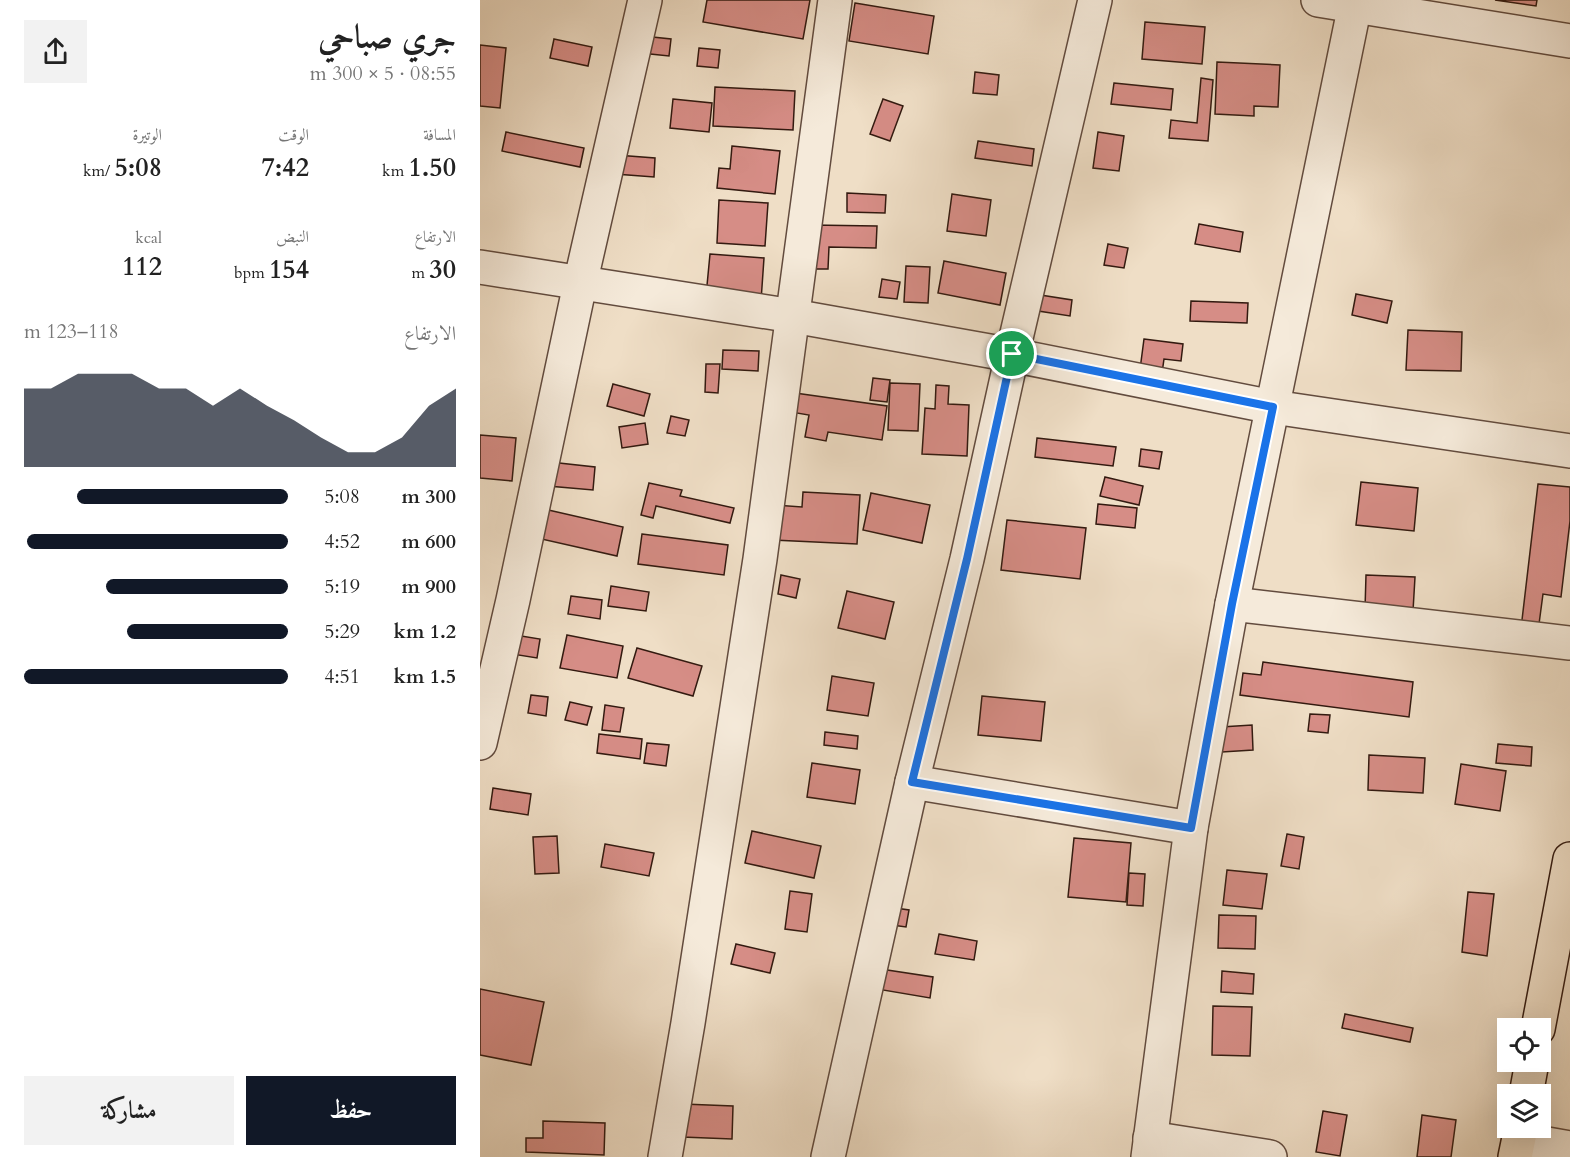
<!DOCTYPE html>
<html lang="ar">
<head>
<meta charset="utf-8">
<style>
  body { margin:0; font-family:Cardo,Amiri,serif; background:#f2f2f2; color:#222; direction:rtl; height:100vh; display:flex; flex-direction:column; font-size:22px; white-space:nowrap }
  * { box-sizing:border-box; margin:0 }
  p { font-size:20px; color:#767676 }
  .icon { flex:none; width:33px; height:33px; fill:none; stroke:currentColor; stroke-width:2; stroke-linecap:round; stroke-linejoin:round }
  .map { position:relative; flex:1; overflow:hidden; direction:ltr }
  .panel { display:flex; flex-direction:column; background:#fff; width:480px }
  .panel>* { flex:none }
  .buttons { position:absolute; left:1017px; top:1018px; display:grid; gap:12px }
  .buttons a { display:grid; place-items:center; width:54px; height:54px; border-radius:0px; background:#fff; box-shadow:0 6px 24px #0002; font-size:30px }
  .pin { position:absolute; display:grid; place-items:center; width:51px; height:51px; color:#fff; margin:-26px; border:3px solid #fff; border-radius:50%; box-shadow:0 2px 6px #0007 }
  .round { display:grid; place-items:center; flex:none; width:63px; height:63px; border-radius:0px; background:#f2f2f2 }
  .head { display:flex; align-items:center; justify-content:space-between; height:102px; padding:0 24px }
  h1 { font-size:33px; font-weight:700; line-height:45px }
  .stats { display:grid; grid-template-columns:repeat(3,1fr); gap:9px; height:102px; padding:6px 24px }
  .stats div { display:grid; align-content:center }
  .stats b { font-size:26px; font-weight:700 }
  .stats small { font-size:16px; font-weight:400 }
  .stats p { font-size:16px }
  .chart { height:168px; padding:12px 24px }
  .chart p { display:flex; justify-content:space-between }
  .chart svg { width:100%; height:108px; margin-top:6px; fill:#111827; opacity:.7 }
  .button { display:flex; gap:12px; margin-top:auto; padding:12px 24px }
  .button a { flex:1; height:69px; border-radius:0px; background:#111827; color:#fff; font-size:24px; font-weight:700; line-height:69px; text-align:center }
  .button a+a { background:#f2f2f2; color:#222 }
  ul { padding:0 24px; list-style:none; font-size:20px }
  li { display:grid; grid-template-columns:96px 72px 1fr; align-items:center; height:45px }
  li i { height:15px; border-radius:8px; background:#111827 }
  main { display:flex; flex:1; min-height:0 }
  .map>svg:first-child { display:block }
  .building { fill:#d68d86; stroke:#331a10; stroke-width:1.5 }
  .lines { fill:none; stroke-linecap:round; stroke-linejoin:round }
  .street-casing { stroke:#624b3e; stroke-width:36 }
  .primary-casing { stroke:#331a10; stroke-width:36 }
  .street { stroke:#f5eada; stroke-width:33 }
  .primary { stroke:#efdec6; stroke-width:33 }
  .route-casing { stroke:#fff; stroke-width:12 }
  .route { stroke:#1a73e8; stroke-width:8 }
</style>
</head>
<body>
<main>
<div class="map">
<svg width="1090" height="1157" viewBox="0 0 1090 1157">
  <rect width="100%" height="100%" fill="#efdec6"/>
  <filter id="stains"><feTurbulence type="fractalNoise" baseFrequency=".00333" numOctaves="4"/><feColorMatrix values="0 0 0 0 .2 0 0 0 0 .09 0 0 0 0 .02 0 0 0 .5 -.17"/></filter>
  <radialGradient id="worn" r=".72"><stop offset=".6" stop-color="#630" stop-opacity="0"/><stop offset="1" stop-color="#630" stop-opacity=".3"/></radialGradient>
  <g class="building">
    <path d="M227,0h103l-7,39 -100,-17z"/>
    <path d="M1015,0h42l-1,6z"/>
    <path d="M375,3l79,13 -6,38 -79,-13z"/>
    <path d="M665,22l60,5 -3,37 -60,-5z"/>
    <path d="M163,36l28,3 -2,17 -28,-3z"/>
    <path d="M74,39l38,8 -4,19 -38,-8z"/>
    <path d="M0,45l26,3 -6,60 -20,-2z"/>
    <path d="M219,48l21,2 -2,18 -21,-2z"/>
    <path d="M737,62l63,3 -2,42 -24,-1v10l-39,-2z"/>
    <path d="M495,72l24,3 -2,20 -24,-2z"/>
    <path d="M721,78l12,2 -5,61 -39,-3 2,-18 26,3z"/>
    <path d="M634,83l59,6 -2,21 -60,-6z"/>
    <path d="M235,87l80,4 -2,39 -80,-4z"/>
    <path d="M193,99l39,4 -3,29 -39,-4z"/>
    <path d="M403,99l20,7 -13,35 -20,-7z"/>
    <path d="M26,132l78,16 -4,19 -78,-16z"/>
    <path d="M618,132l26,4 -5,35 -26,-3z"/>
    <path d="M498,141l56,8 -2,17 -57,-8z"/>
    <path d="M252,146l48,5 -5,43 -58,-6 2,-20 11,1z"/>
    <path d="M136,155l39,3 -1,19 -39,-3z"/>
    <path d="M367,193l39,2 -1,18 -38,-1z"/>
    <path d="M472,194l39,6 -5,36 -39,-5z"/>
    <path d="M239,200l49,3 -3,43 -48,-3z"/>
    <path d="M719,224l44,8 -3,20 -45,-8z"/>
    <path d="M331,225l66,1 -1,22 -47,-1 -1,22h-18z"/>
    <path d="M628,244l20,4 -4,20 -20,-3z"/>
    <path d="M230,254l54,4 -3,43 -55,-5z"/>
    <path d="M464,261l62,12 -6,32 -62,-12z"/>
    <path d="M426,266l24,1 -2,36 -24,-1z"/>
    <path d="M402,279l18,3 -3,17 -18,-2z"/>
    <path d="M554,294l38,6 -2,16 -38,-6z"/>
    <path d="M876,294l36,7 -5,22 -35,-8z"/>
    <path d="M711,301l57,2 -1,20 -57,-2z"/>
    <path d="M928,330l54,2 -1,39 -55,-1z"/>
    <path d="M664,339l39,5 -2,17 -17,-2 -3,21 -22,-3z"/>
    <path d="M243,350l36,1 -1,20 -36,-2z"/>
    <path d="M226,364h14l-2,29 -13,-1z"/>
    <path d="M393,378l17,2 -3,22 -17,-2z"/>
    <path d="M410,383l30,1 -2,47 -30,-1z"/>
    <path d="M133,384l37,10 -6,22 -37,-10z"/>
    <path d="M456,385l13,1 -1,18 21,1 -2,51 -45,-2 3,-46 10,1z"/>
    <path d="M308,392l99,14 -5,34 -54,-8 -2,9 -21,-4 4,-22 -24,-4z"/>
    <path d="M191,416l18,4 -4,16 -18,-3z"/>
    <path d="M165,423l3,21 -26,4 -3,-21z"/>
    <path d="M0,435l36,3 -4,43 -32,-3z"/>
    <path d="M557,438l79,9 -3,19 -78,-9z"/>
    <path d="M661,449l21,3 -3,17 -20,-3z"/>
    <path d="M70,462l45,5 -2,23 -45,-4z"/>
    <path d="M625,477l38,9 -4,19 -39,-9z"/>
    <path d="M881,482l57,6 -4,43 -58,-6z"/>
    <path d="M169,483l33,7 -2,6 54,12 -4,15 -74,-17 -3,12 -12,-3z"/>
    <path d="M1058,484l32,3v34l-9,76 -18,-3 -6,45 -17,-2z"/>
    <path d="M323,492l57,3 -3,49 -84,-4 2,-35 27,2z"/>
    <path d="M391,493l59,12 -8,38 -59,-13z"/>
    <path d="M618,504l39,4 -2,20 -39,-4z"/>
    <path d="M64,509l79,18 -6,29 -80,-18z"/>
    <path d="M527,520l79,8 -6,51 -79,-9z"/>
    <path d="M162,534l86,11 -4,30 -86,-11z"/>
    <path d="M301,575l19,4 -4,19 -18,-4z"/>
    <path d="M886,575l49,2 -2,34 -48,-2z"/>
    <path d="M131,586l38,6 -3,19 -38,-5z"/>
    <path d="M367,591l47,11 -9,37 -47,-11z"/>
    <path d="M91,596l31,4 -2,19 -32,-5z"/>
    <path d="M35,635l25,4 -3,19 -25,-4z"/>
    <path d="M87,635l56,11 -6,32 -57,-10z"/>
    <path d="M157,648l65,18 -9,30 -65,-18z"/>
    <path d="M783,662l150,20 -4,35 -169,-22 3,-22 18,2z"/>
    <path d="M352,676l42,7 -6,33 -41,-6z"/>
    <path d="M51,695l17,2 -2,19 -18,-3z"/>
    <path d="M502,696l63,6 -4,39 -63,-6z"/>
    <path d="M90,702l22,5 -5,18 -22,-5z"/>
    <path d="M125,705l19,3 -4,24 -18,-2z"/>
    <path d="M830,714l20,1 -2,18 -20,-2z"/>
    <path d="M772,725l1,25 -31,2 -1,-25z"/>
    <path d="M345,732l33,4 -1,13 -33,-4z"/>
    <path d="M119,734l43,5 -2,20 -43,-6z"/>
    <path d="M167,743l22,2 -3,21 -22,-3z"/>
    <path d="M1018,744l34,3 -1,19 -35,-3z"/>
    <path d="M889,755l56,3 -2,35 -55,-3z"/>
    <path d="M332,763l48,7 -5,34 -48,-7z"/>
    <path d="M981,764l45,7 -6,40 -45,-7z"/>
    <path d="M13,788l38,6 -3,21 -38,-6z"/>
    <path d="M272,831l69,15 -7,32 -69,-15z"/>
    <path d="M807,834l17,3 -5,32 -18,-3z"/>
    <path d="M77,836l2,37 -24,1 -2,-37z"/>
    <path d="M594,838l57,5 -5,59 -58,-5z"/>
    <path d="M125,844l49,9 -5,23 -48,-9z"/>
    <path d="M747,870l40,4 -5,35 -39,-4z"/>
    <path d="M649,873l16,1 -2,32 -16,-1z"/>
    <path d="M310,891l22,3 -5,38 -22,-3z"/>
    <path d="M988,892l26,2 -7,62 -25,-4z"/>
    <path d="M408,907l21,3 -3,17 -21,-3z"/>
    <path d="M739,915l37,1 -1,33 -37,-1z"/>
    <path d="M459,934l38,7 -3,19 -39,-6z"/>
    <path d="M256,944l39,9 -5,20 -39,-9z"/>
    <path d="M394,968l59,9 -3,21 -59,-10z"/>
    <path d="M742,971l32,3 -1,20 -32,-2z"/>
    <path d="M0,989l64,13 -13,63 -51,-10z"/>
    <path d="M733,1006l39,1 -2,49 -38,-1z"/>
    <path d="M865,1014l68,14 -3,14 -68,-14z"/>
    <path d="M203,1104l50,2 -1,33 -50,-2z"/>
    <path d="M843,1111l24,4 -7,41 -24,-4z"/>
    <path d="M942,1115l34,5 -5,37h-34z"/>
    <path d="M63,1121l62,2 -1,32 -78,-3v-14h17z"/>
  </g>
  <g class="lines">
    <g class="street-casing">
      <g id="street">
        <path d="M838,0l252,41"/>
        <path d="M0,267l313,49 219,39 261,52 297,44"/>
        <path d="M752,604l338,39"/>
        <path d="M0,743l33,-143 67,-316 65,-284"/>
        <path d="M432,782l279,46"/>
        <path d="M670,1138l120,19"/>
        <path d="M1039,1139l51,9"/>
        <path d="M185,1157l23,-134 72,-464 75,-559"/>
        <path d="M348,1157l84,-375 55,-223 45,-204 83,-355"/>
        <path d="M668,1157l43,-329 41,-224 124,-604"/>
      </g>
    </g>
    <g class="primary-casing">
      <g id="primary">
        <path d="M1058,1029l32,-170"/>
        <path d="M1046,1095l6,-33"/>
        <path d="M1035,1157l6,-29"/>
      </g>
    </g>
    <use href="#street" class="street"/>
    <use href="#primary" class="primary"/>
  </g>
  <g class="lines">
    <g class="route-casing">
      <path id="route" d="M532,354l261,53 -41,197 -41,224 -279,-46 55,-223z"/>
    </g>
    <use href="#route" class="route"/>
  </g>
  <rect width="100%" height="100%" filter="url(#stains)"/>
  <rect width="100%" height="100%" fill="url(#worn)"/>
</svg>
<div class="buttons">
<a><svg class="icon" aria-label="locate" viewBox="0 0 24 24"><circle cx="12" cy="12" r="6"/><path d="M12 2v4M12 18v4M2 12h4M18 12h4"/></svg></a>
<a><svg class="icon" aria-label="layers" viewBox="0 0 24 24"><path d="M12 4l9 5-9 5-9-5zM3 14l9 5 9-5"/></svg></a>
</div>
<div class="pin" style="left:532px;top:354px;background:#1e9e55"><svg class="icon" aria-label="arrive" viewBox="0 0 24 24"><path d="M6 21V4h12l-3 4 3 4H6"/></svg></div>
</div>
<section class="panel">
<div class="head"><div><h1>جري صباحي</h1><p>08:55 · 5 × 300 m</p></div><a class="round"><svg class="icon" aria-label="share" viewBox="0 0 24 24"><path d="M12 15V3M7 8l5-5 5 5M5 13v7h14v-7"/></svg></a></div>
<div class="stats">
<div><p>المسافة</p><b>1.50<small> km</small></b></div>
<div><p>الوقت</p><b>7:42</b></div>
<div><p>الوتيرة</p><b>5:08<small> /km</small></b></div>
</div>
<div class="stats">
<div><p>الارتفاع</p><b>30<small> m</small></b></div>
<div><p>النبض</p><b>154<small> bpm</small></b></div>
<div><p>kcal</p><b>112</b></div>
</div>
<div class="chart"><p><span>الارتفاع</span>118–123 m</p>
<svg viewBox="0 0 160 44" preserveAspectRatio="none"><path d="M0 44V12L10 12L20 6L30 6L40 6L50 12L60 12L70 19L80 12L90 19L100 25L110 32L120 38L130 38L140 32L150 19L160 12V44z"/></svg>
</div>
<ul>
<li><b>300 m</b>5:08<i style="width:80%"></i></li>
<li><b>600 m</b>4:52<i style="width:99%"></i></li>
<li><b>900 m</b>5:19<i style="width:69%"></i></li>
<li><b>1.2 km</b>5:29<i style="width:61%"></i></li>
<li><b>1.5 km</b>4:51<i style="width:100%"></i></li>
</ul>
<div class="button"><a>حفظ</a><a>مشاركة</a></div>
</section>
</main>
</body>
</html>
